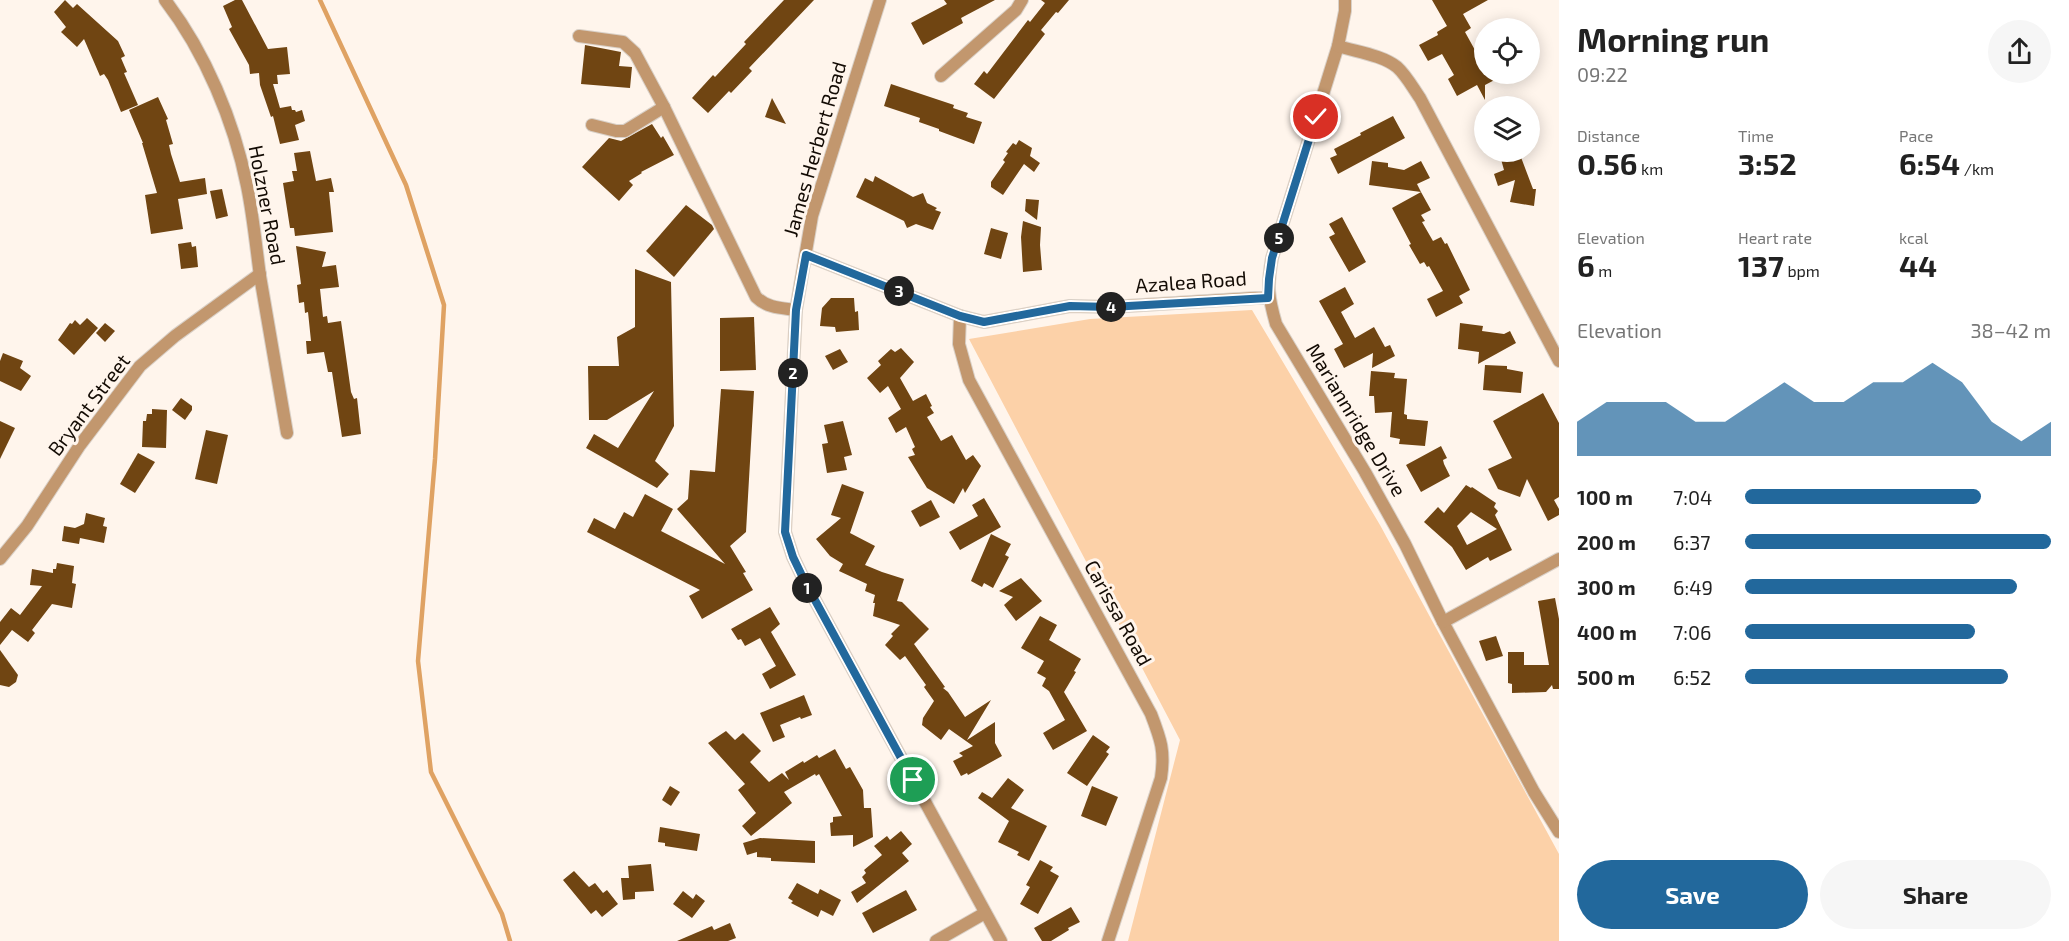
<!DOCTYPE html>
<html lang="en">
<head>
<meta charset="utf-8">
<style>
  body { margin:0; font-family:"Exo 2",sans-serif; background:#f6f6f6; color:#222; height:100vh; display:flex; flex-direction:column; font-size:22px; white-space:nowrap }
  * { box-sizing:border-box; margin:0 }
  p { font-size:20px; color:#767676 }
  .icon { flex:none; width:33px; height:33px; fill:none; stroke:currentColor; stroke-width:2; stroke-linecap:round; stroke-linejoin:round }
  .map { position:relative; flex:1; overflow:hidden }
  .drawer { display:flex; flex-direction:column; background:#fff; width:510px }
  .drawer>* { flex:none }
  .buttons { position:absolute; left:1474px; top:18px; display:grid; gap:12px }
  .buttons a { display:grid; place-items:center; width:66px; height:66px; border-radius:50%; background:#fff; box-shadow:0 3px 15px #0003; font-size:30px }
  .pin { position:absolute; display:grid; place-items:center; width:51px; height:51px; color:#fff; margin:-26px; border:3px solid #fff; border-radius:50%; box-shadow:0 2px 6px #0007 }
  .km { position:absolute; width:30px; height:30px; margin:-15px; border-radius:50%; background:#222; color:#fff; font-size:16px; line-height:30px; text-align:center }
  .round { display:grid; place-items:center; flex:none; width:63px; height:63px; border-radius:32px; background:#f6f6f6 }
  .head { display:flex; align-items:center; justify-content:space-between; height:102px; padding:0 18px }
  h1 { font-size:33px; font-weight:700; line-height:45px }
  .figures { display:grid; grid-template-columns:repeat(3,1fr); gap:9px; height:102px; padding:6px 18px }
  .figures div { display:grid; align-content:center }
  .figures b { font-size:30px; font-weight:700 }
  .figures small { font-size:16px; font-weight:400 }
  .figures p { font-size:16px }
  .chart { height:168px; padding:12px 18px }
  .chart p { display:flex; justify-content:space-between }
  .chart svg { width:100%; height:108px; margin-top:6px; fill:#22689c; opacity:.7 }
  .primary-button { display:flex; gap:12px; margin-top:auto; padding:12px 18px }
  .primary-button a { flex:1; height:69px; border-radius:36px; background:#22689c; color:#fff; font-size:24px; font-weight:700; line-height:69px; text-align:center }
  .primary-button a+a { background:#f6f6f6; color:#222 }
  ul { padding:0 18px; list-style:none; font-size:20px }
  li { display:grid; grid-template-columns:96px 72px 1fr; align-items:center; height:45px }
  li i { height:15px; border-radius:8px; background:#22689c }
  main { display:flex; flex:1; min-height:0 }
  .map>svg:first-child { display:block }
  .green { fill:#fcd1a8 }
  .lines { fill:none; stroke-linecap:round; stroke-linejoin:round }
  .stream { stroke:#dfa263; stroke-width:4.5 }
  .building { fill:#704512; fill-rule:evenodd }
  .street-casing { stroke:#d9d0c7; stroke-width:14 }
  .street { stroke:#c2976e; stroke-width:12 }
  .route-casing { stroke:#fff; stroke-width:12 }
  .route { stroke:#22689c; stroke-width:8 }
  .labels { text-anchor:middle; stroke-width:6; stroke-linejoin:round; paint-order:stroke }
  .street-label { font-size:20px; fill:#130b04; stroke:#fff5ec }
</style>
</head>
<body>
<main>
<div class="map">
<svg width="1559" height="941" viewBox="0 0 1559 941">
  <rect width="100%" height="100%" fill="#fff5ec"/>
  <path class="green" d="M1252,310l128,215 179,329v87h-431l52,-201 -211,-401 121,-20z"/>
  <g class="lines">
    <path class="stream" d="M320,0l86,185 38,120 -9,154 -17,202 13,111 71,142 8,27"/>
  </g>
  <g class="building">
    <path d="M65,0l8,8 4,-4 41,37 7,15 -4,2 6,14 -3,1 14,32 -17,7 -13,-32 -4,-6 -4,2 -16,-37 -7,8 -16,-15 5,-5 -12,-15z"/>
    <path d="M235,0h7l26,49 19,-2 3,27 -13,1 1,9h-5l7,24 11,-2 1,4h3l1,2 6,-2 3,11 -10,4 4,15 -19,4 -7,-28 -2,1 -11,-32 -1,-12 -9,1 -1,-9 -20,-36 3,-2 -9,-21z"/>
    <path d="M784,0h30l-65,68 3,3 -21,22 -2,-2 -21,22 -16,-15 21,-23 2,2 31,-33 -2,-2z"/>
    <path d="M944,0h51l-34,18 2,5 -40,22 -12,-22 36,-19z"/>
    <path d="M1041,0h28l-11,13 -2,-1 -15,18 4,4 -51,65 -20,-15 10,-13 3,3 41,-54 2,2 15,-19z"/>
    <path d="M1432,0h56l-25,14 8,14 -6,4 16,29 4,-2v15h21l-21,11v15l-8,-15 -20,11 -9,-17 6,-4 -12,-21 -14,7 -9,-16 19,-10 -1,-3 10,-6z"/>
    <path d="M585,45l36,7 -2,14 13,1 -2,21 -49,-4z"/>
    <path d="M891,84l63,21 -1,3 15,5 -2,4 16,5 -8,22 -35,-13v-2l-20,-7 1,-4 -36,-12z"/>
    <path d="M158,97l10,22 -2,1 7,24 -4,1 2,9 9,28 25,-4 2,16 -29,5 5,30 -32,5 -6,-39 12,-2 -15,-50h1l-14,-33z"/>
    <path d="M772,98l14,26 -21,-7z"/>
    <path d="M1393,116l12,22 -67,36 -8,-16 7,-3 -3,-6 27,-14 -1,-2z"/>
    <path d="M652,124l9,14 2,-2 11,19 -33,17 1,1 -13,8 4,4 -14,16 -37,-34 27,-29 12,3z"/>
    <path d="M1019,140l13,8 -2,8 10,7 -6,9 -10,-8 -21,31 -12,-8v-5l14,-20 -2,-2 5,-7 -2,-1 7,-9 3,2z"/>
    <path d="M310,151l6,30 15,-3 3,14h-5l4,40 -38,4 -1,-8h-4l-7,-45 11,-2 -2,-10h5l-3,-18z"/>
    <path d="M1499,152h20l14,37h3l-2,17 -24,-4 5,-22 -17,6 -4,-12 10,-4z"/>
    <path d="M1372,161l16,2v4l16,3 17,-9 9,17 -13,6 4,8 -52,-7z"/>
    <path d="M875,176l38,21 10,-4 4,10 10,5 -2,2 6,2 -8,18 -17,-6 -9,4 -3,-7 -48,-24 9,-19 8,4z"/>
    <path d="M222,189l6,27 -12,3 -6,-28z"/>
    <path d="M1421,192l10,18 -10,5 4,6 -3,1 11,19 8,-4 4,7 2,-1 23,47 -11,6 4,7 -27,14 -9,-18 16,-8 -14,-25 -2,1 -3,-5 -4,2 -11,-19 2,-1 -19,-36z"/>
    <path d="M1026,199l13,1 -2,20 -12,-9z"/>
    <path d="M686,205l26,20 2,4 -40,48 -28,-26z"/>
    <path d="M1342,217l24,45 -17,10 -20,-35 6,-3 -6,-10z"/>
    <path d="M1023,221l18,6 -1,18 2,25 -19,2 -2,-35z"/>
    <path d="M991,228l17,5 -7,26 -17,-5z"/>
    <path d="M191,242l1,5 4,-1 2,21 -17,2 -3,-25z"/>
    <path d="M296,246l30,6 -4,15 14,-2 3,22 -19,2 3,28 4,-1 1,7 13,-2 10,71 3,7 3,-1 4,36 -19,3 -10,-65h-4l-4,-20 -17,2 -1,-13h5l-3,-29 -3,1 -1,-11 -5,1 -2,-18 4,-1z"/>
    <path d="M635,269l36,13 3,144 -19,35 14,13 -12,14 -71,-40 8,-14 24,14 36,-57 -47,29h-18l-1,-54h31l-2,-29 18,-10z"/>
    <path d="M1345,287l9,17 -13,8 14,26 19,-11 11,20 5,-2 5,11 -23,12 1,-15 -29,15 -10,-19 9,-5 -24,-43z"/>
    <path d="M831,298h23l1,14 3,-1 1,19 -23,2 -1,-5 -15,-1 2,-18z"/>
    <path d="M754,317l2,53 -36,1v-53z"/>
    <path d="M87,318l11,10 -24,27 -16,-15 12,-17 2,1 3,-4 5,5z"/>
    <path d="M105,323l10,8 -10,11 -9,-9z"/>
    <path d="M1460,323l23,3 -1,5 22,3 6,-3 6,12 -38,21 1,-12 -21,-3z"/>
    <path d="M901,348l13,14 -14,16 13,23 13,-7 6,12 -2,1 4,6 -7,4 14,24 11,-6 14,25 7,-5 8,11 -16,27 -2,-5 -9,16 -27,-16 -19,-31 7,-2 -3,-6 3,-2 -9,-20 -10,6 -8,-15 13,-9 -13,-23 -8,7 -13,-15 14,-13 -3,-4 13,-12 4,3z"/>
    <path d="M840,349l8,13 -15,8 -8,-14z"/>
    <path d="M3,353l20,8 -3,7 11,8 -10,15 -21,-10v-20z"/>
    <path d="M1485,365l22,1v3l16,3 -2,21 -38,-3z"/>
    <path d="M1371,371l24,2 -1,5 13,1 -3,35 3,1v4l21,2 -3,25 -26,-2 1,-5 -10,-2 2,-25 -17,1 -1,-17h-5z"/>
    <path d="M721,389l33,2 -8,141 -16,14 16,26 -3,1 10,17 -51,29 -13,-23 11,-6 -113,-58 7,-14 21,11 9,-17 9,5 12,-23 28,15 -12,22 64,33 -48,-55 11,-10 2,-29 25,2z"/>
    <path d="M1543,393l16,30v74l-5,3 5,9v6l-11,6 -21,-42 -7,18 -22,-8 -10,-20 24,-11 -19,-37z"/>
    <path d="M181,398l11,8v4l-7,10 -13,-10z"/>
    <path d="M152,409l15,1 -1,38 -24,-1 1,-26h3l1,-7h5z"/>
    <path d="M0,421l15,7 -15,31z"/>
    <path d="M843,421l9,34 -8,2 3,13 -20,3 -5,-29 6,-1 -4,-18z"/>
    <path d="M206,430l22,5 -11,49 -22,-5z"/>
    <path d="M1441,446l6,12 -4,2 1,4 6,12 -29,16 -15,-27z"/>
    <path d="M138,453l17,9 -20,31 -15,-9z"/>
    <path d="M842,484l22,8 -14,41 25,13 -10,19 17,7 22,7 -7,22 5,1 27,27 -15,15 31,43 -2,1 5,4 17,25 26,-17 -24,40 28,-18v21l7,13 -34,19 -1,-2 -6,3 -8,-15 10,-5 -4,-3 14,-7 -24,-17 -8,11 -19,-15 1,-7 11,-17 -10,-14 2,-2 -21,-29 -5,4 -15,-15 8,-9 -2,-2 9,-9 -27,-9 2,-13h-2l2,-8 -10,-4 2,-7 -28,-13 4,-7 -13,-8 -14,-17 25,-21 -10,-3z"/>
    <path d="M1466,485l5,3 1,-1 24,16 -2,4 4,4 -3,4 17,35 -22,11 -2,-4 -22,13 -14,-23 -28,-25 14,-15 6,6zM1471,512l26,17 -30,16 -10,-19z"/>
    <path d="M984,498l17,29 -41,23 -11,-18 29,-16 -6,-11z"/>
    <path d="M931,500l9,17 -20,10 -9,-16z"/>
    <path d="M86,513l19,5 -2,8 4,1 -3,16 -24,-5 -1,6 -17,-3 2,-15 11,2 9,-4z"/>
    <path d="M991,534l20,10 -6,11 4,2 -16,31 -9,-5 -2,4 -11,-6z"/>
    <path d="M57,563l17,3 -2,17 4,1 -4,24 -20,-4 -20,26 3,3 -7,9 -16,-12 -12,15v-23l11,-14 9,7 22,-29 -12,-1 2,-16 21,4v-4h3z"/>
    <path d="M1021,578l21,23 -26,20 -12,-16 9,-8 -14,-6z"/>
    <path d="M1555,598l4,21v70h-6l-1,-4 -6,7 -34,1v-9l-4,-1v-31h16v13h25l-11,-64z"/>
    <path d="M770,607l10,17 -9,8 25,43 -26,14 -8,-15 14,-8 -16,-28 -15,8 -4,-7 -3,1 -7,-11z"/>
    <path d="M1040,616l17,9 -8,15 32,19 -7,12 2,1 -12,20 23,39 -34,19 -10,-17 22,-13 -16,-29 -7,-5 4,-8 -9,-5 7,-12 -23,-13z"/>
    <path d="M1496,636l7,20 -17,5 -7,-20z"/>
    <path d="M0,650l18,25 -2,7 -7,5 -9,-2z"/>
    <path d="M804,695l8,20 -11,4 -1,-2 -20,8 5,12 -12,5 -13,-29z"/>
    <path d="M726,731l9,9 8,-7 18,18 -11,11 19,20 13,-9 7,7 -4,-8 18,-11 1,2 13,-8 2,3 16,-9 11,20 4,-2 13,23 1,18h7l2,29 -20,10v-12l-22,1 -1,-13 3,-1v-5l9,-1 -23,-42 -3,2 -1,-2 -31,18 8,11 -41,33 -9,-10 14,-13 -18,-23 7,-6 -37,-41z"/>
    <path d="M1093,735l17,12 -4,5 3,2 -22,32 -20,-13z"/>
    <path d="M1008,778l16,12 -13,18 36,18 -18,35 -12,-6 2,-3 -21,-10 11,-21 -31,-23 4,-6 10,6z"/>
    <path d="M670,786l10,6 -9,14 -9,-6z"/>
    <path d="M1092,786l26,11 -12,29 -25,-10z"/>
    <path d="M660,827l40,7 -3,17 -32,-5v-3l-7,-1z"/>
    <path d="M901,831l11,13 -10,9 7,8 -52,42 -6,-11 15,-9 -4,-6 4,-4 -2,-3 18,-15 -8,-9 13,-10 3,4z"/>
    <path d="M760,838l55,3v22l-44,-2v-3l-14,-1v-5l-10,3 -4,-12z"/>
    <path d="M1040,860l13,7 -3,4 9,5 -21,38 -18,-10 10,-17 -4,-2z"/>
    <path d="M651,864l3,27 -19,1v7l-12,1 -2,-22h8l-1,-12z"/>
    <path d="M574,871l15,16 6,-4 8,10 4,-3 11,14 -16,13 -6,-7 -5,4 -28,-34z"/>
    <path d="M797,883l21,11 2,-5 21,11 -8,16 -12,-6 -3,7 -27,-14 2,-2 -5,-3z"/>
    <path d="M906,890l11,20 -44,23 -11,-20z"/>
    <path d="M683,891l10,8 3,-5 9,7 -13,17 -19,-14z"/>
    <path d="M1071,907l9,15 -12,6 1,2 -18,11h-9l-8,-13z"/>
    <path d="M730,923l6,15 -8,3h-51l35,-15 2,4z"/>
  </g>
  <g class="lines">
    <g class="street-casing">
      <g id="street">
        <path d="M165,0c40,52 69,121 82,186 6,29 9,60 13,90 9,52 18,104 27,157"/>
        <path d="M880,0l-68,216 -16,94 -11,222 8,25 11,23 197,361"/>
        <path d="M1345,0v11l-7,35 -66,212c-5,29 -4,38 4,66l89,148 40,72 38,78 91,170 25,40"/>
        <path d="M579,36l44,6 12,11 29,54 92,190c11,11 25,11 40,13"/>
        <path d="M1338,46c19,6 44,9 59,21 9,8 16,21 23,31l139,263"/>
        <path d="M941,76l75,-66 6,-10"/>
        <path d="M592,125l24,6h9l39,-24"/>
        <path d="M806,255l154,61 24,6 86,-16 41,1 145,-9h12"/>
        <path d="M960,316l-1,28 10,36 182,334c10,26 14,37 10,64l-53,163"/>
        <path d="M0,559l27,-33 53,-81 60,-79 35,-30 85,-62"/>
        <path d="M1443,622l116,-63"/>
        <path d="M936,941l49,-28"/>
      </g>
    </g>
    <use href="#street" class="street"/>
  </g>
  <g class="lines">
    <g class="route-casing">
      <path id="route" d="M913,780l-109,-200 -11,-23 -8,-25 11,-222 10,-55 154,61 24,6 86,-16 41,1 157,-9 1,-19 3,-21 44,-141"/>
    </g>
    <use href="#route" class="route"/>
  </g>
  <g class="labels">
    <g class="street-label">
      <text transform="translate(815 149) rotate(-74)" y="7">James Herbert Road</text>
      <text transform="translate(267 205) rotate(79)" y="7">Holzner Road</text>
      <text transform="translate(1191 282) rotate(-4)" y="7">Azalea Road</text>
      <text transform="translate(89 405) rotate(-53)" y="7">Bryant Street</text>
      <text transform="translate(1356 420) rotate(59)" y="7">Mariannridge Drive</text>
      <text transform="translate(1118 613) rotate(61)" y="7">Carissa Road</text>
    </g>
  </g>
</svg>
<div class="buttons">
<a><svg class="icon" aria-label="locate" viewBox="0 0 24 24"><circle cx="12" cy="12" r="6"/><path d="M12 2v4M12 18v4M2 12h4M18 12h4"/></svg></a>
<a><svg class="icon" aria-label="layers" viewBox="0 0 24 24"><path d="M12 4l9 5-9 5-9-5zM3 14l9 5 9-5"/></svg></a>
</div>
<div class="pin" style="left:913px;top:780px;background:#1e9e55"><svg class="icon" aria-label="arrive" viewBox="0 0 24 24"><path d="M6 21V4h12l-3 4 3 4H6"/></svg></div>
<div class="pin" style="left:1316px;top:117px;background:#d93025"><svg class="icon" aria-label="check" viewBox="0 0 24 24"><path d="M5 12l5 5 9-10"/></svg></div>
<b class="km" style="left:807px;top:588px">1</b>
<b class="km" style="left:793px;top:373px">2</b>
<b class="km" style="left:899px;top:291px">3</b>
<b class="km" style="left:1111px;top:307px">4</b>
<b class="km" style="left:1279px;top:238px">5</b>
</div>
<section class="drawer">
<div class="head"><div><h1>Morning run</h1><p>09:22</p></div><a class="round"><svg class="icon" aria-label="share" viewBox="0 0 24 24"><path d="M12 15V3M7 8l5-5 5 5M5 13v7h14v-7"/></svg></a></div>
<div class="figures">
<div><p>Distance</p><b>0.56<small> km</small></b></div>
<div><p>Time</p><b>3:52</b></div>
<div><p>Pace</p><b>6:54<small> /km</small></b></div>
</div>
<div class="figures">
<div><p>Elevation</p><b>6<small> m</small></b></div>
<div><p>Heart rate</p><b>137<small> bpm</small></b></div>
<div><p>kcal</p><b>44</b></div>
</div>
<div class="chart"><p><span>Elevation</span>38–42 m</p>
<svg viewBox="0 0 160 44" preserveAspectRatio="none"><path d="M0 44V30L10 22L20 22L30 22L40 30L50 30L60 22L70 14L80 22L90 22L100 14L110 14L120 6L130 14L140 30L150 38L160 30V44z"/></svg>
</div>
<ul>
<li><b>100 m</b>7:04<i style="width:77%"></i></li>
<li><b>200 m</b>6:37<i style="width:100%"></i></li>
<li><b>300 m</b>6:49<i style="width:89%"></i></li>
<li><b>400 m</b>7:06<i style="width:75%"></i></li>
<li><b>500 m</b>6:52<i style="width:86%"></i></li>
</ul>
<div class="primary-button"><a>Save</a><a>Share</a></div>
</section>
</main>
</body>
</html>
